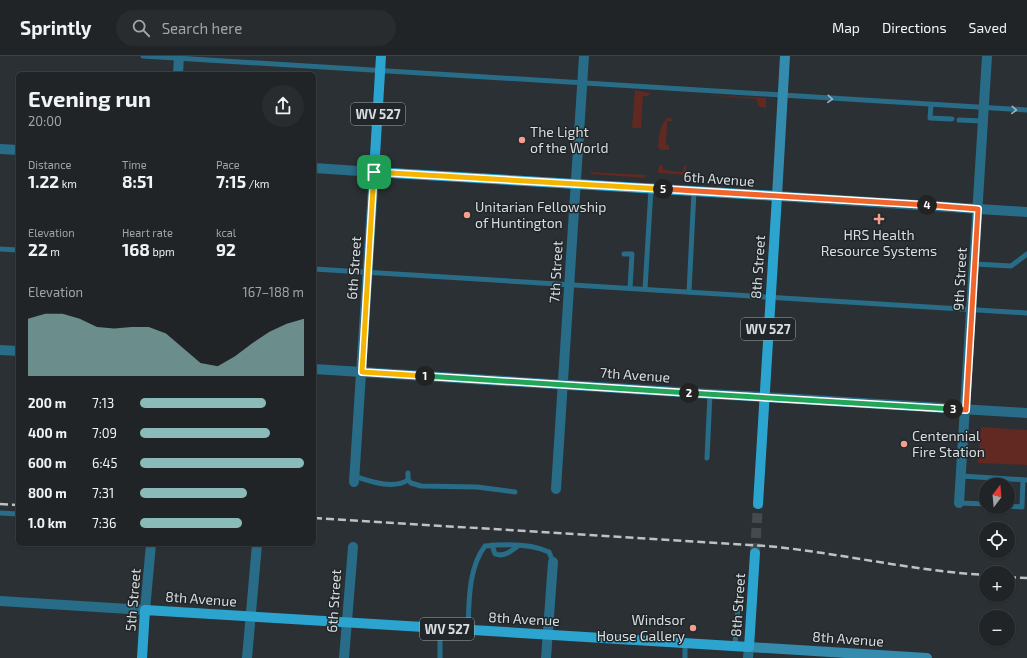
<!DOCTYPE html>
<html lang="en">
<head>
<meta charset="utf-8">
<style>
  body { margin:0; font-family:"Exo 2",sans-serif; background:#282c2e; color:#f1f3f6; height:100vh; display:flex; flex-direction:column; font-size:15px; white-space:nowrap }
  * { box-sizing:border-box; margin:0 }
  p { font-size:13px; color:#a2a4a7 }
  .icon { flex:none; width:22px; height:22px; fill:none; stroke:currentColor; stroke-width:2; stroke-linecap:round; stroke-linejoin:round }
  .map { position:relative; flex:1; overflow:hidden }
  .sheet { position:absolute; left:16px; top:16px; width:300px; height:474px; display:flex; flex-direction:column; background:#202426; border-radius:6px; box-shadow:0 1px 3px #0004,0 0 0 1px #3d4143 }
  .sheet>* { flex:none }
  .needle { width:26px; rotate:16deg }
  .tools { position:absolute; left:979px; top:422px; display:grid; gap:8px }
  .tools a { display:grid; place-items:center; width:36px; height:36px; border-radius:50%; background:#202426; box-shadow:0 1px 3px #0004,0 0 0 1px #3d4143; font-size:20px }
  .pin { position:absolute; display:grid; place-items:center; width:34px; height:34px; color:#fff; margin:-17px; border-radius:8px; box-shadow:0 2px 6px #0006 }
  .km { position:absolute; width:20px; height:20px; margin:-10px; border-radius:50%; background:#222; color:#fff; font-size:11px; line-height:20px; text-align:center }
  .round { display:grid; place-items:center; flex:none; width:42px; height:42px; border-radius:21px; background:#282c2e }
  .summary { display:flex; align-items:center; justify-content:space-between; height:68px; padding:0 12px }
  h1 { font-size:22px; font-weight:700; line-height:30px }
  .metrics { display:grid; grid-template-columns:repeat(3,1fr); gap:6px; height:68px; padding:4px 12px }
  .metrics div { display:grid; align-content:center }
  .metrics b { font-size:17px; font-weight:700 }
  .metrics small { font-size:11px; font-weight:400 }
  .metrics p { font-size:11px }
  .chart { height:112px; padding:8px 12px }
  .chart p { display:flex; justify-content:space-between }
  .chart svg { width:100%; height:72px; margin-top:4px; fill:#8bbbb9; opacity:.7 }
  ul { padding:0 12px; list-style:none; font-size:13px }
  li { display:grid; grid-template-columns:64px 48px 1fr; align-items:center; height:30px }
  li i { height:10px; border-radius:5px; background:#8bbbb9 }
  header { display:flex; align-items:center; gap:24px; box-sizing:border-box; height:56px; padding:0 20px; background:#202426; border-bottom:1px solid #3d4143 }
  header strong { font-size:19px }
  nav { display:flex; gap:22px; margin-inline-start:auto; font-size:14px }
  .search { width:280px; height:36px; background:#282c2e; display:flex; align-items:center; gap:10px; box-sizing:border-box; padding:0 14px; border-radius:22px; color:#a2a4a7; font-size:15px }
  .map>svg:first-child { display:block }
  .green { fill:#612922 }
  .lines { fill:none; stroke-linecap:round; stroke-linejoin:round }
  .primary-tunnel { stroke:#444a4d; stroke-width:10; stroke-dasharray:10 5; stroke-linecap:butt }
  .service { stroke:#286c87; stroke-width:5 }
  .minor { stroke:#286c87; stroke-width:10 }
  .tertiary { stroke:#286c87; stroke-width:10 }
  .secondary { stroke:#358bad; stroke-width:10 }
  .primary { stroke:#2ba4d0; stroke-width:10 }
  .rail { stroke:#bec2c4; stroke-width:2.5; stroke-dasharray:8 4; stroke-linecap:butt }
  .oneway { stroke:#9bb5c0 }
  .split-1-casing { stroke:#fff; stroke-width:8 }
  .split-2-casing { stroke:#fff; stroke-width:8 }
  .split-3-casing { stroke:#fff; stroke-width:8 }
  .split-4-casing { stroke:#fff; stroke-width:8 }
  .split-5-casing { stroke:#fff; stroke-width:8 }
  .split-6-casing { stroke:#fff; stroke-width:8 }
  .split-1 { stroke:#f5b400; stroke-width:5 }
  .split-2 { stroke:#22a559; stroke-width:5 }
  .split-3 { stroke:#22a559; stroke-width:5 }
  .split-4 { stroke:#f0652b; stroke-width:5 }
  .split-5 { stroke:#f0652b; stroke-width:5 }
  .split-6 { stroke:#f5b400; stroke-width:5 }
  .poi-dot { fill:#f59d8f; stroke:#202629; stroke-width:1.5 }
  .labels { text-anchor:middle; stroke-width:3; stroke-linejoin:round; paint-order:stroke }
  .shield { fill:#202629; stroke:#a2a6a8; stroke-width:1 }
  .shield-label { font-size:13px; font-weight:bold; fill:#d9dddf }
  .poi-label { font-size:14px; fill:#d9dddf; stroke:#202629; text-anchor:start }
  .street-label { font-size:14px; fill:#d9dddf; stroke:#202629 }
</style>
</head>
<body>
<header>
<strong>Sprintly</strong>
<div class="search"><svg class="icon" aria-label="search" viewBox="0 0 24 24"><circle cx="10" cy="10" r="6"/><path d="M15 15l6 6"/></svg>Search here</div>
<nav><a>Map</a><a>Directions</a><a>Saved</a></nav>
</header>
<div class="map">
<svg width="1027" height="602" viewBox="0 0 1027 602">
  <rect width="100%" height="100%" fill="#2a3033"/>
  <g class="green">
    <path d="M635,34l15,3 -2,3h-5l-2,32h-9z"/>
    <path d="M694,38l72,4v10l-8,-2 -1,-7z"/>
    <path d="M669,61l3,2v2h-5l-1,24h3v5h-8l-3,-3c1,-11 1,-23 11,-30z"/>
    <path d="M659,109l4,1v4l20,2 1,-7h2v7l15,1v3l-43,-3z"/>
    <path d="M591,116l55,3 -1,3 -54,-4z"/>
    <path d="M981,371l46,3v35l-49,-2z"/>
  </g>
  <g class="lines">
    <path class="primary-tunnel" d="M755,497l3,-49"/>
    <g class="service">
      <path d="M143,0l884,54"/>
      <path d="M931,49l-1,13 22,1"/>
      <path d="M959,64l24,1"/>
      <path d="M0,193l18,1"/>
      <path d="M624,198h8l-2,34"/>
      <path d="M975,208l36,2 16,-12"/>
      <path d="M314,213l713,44"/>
      <path d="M645,233l6,-100"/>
      <path d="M689,236l5,-101"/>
      <path d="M707,402l3,-64"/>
      <path d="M354,420c16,5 39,14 54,4v-7"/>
      <path d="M961,420l66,4"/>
      <path d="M408,424l3,3 10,3 56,1 38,5"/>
      <path d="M959,447l27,1"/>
      <path d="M1008,450l14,1 1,-27"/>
      <path d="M0,457l18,1"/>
      <path d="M492,489l3,9c9,3 15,-2 23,-8"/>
      <path d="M468,574c1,-27 0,-62 17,-84 20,-2 47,-2 64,6l4,10"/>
      <path d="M735,590l4,-56"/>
      <path d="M440,602v-30"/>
      <path d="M685,602v-15"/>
    </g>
    <g class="minor">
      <path d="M178,18l1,-18"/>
      <path d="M0,93l18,1"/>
      <path d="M314,112l60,4 -20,310"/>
      <path d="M710,338l54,3"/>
      <path d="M556,433l28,-433"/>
      <path d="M959,447l28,-447"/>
      <path d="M145,554l6,-66"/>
      <path d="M247,602l10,-114"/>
      <path d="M344,602l9,-111"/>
      <path d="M546,602l7,-96"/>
    </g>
    <g class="tertiary">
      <path d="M777,140l250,16"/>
      <path d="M0,294l18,1"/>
      <path d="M314,313l396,25"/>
      <path d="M764,341l263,16"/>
      <path d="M0,545l145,9"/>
      <path d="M748,602l1,-11"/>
    </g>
    <g class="secondary">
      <path d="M777,140l8,-140"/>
      <path d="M749,591l178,11"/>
    </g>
    <g class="primary">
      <path d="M381,0l-7,116 403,24 -19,308"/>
      <path d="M142,602l3,-48 604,37 6,-94"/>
    </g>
    <g class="rail">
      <path d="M0,448l18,1"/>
      <path d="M314,462l453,28c74,7 145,25 219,29"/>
      <path d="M1008,521l19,1"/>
    </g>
  </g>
  <defs><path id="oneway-chevron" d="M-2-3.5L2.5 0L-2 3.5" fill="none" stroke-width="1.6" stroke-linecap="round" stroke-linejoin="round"/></defs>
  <g class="oneway">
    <use href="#oneway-chevron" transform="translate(830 43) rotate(4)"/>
    <use href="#oneway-chevron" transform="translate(1014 54) rotate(4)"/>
  </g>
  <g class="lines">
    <g class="split-1-casing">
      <path id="split-1" d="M374,116l-12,200 63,4"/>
    </g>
    <g class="split-2-casing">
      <path id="split-2" d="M425,320l264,17"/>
    </g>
    <g class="split-3-casing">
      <path id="split-3" d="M689,337l264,16"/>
    </g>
    <g class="split-4-casing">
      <path id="split-4" d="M927,149l51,4 -12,201 -13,-1"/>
    </g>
    <g class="split-5-casing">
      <path id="split-5" d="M663,133l264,16"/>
    </g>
    <g class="split-6-casing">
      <path id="split-6" d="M374,116l289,17"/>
    </g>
    <use href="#split-1" class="split-1"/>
    <use href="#split-2" class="split-2"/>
    <use href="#split-3" class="split-3"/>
    <use href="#split-4" class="split-4"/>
    <use href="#split-5" class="split-5"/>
    <use href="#split-6" class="split-6"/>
  </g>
  <g class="poi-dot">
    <circle cx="522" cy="84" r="4"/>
    <circle cx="467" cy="159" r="4"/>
    <path d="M877 157h4v4h4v4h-4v4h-4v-4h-4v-4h4z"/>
    <circle cx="904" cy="388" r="4"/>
    <circle cx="693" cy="572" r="4"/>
  </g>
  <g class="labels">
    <g class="shield">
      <rect x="351" y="47" width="54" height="22" rx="3"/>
      <rect x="741" y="262" width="54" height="22" rx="3"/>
      <rect x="420" y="562" width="54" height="22" rx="3"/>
    </g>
    <g class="shield-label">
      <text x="378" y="63">WV 527</text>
      <text x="768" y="278">WV 527</text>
      <text x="447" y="578">WV 527</text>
    </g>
    <g class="poi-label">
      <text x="530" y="81">The Light<tspan x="530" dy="16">of the World</tspan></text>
      <text x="475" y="156">Unitarian Fellowship<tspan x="475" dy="16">of Huntington</tspan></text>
      <text x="879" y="184" text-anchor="middle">HRS Health<tspan x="879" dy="16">Resource Systems</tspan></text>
      <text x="912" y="385">Centennial<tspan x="912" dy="16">Fire Station</tspan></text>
      <text x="685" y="569" text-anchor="end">Windsor<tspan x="685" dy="16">House Gallery</tspan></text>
    </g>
    <g class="street-label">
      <text transform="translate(719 123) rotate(4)" y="5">6th Avenue</text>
      <text transform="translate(758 211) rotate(-86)" y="5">8th Street</text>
      <text transform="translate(354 212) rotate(-86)" y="5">6th Street</text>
      <text transform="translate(556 216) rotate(-87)" y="5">7th Street</text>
      <text transform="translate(960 223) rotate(-87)" y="5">9th Street</text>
      <text transform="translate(635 319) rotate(4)" y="5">7th Avenue</text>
      <text transform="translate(201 543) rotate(4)" y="5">8th Avenue</text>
      <text transform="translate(133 544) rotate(-85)" y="5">5th Street</text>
      <text transform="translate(334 545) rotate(-86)" y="5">6th Street</text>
      <text transform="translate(738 549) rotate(-86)" y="5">8th Street</text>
      <text transform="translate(524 563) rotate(3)" y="5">8th Avenue</text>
      <text transform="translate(848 583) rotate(4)" y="5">8th Avenue</text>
    </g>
  </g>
</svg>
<div class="tools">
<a><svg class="needle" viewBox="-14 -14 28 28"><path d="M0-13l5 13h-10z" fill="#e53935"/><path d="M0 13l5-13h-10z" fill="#a2a4a7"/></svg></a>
<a><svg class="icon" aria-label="locate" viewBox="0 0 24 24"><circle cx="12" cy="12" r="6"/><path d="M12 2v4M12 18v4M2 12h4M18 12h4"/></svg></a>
<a>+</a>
<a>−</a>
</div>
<div class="pin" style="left:374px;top:116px;background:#1e9e55"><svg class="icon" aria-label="arrive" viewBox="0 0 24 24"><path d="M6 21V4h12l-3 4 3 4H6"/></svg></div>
<b class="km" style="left:425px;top:320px">1</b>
<b class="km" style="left:689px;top:337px">2</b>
<b class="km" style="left:953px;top:353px">3</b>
<b class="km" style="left:927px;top:149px">4</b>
<b class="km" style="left:663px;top:133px">5</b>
<section class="sheet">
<div class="summary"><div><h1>Evening run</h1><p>20:00</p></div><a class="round"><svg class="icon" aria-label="share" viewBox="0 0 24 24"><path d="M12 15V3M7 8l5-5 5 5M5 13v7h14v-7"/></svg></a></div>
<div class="metrics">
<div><p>Distance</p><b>1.22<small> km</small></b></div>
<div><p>Time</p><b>8:51</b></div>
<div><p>Pace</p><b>7:15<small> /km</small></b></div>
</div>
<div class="metrics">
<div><p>Elevation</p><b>22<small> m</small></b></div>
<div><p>Heart rate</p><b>168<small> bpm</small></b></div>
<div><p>kcal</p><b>92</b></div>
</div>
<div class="chart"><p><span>Elevation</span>167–188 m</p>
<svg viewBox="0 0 160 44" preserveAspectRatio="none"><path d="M0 44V9L10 6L20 6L30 9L40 14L50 15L60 14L70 14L80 18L90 27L100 36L110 38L120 32L130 24L140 17L150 12L160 9V44z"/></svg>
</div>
<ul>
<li><b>200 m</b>7:13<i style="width:77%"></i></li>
<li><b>400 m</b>7:09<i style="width:79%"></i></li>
<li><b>600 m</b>6:45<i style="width:100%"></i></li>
<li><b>800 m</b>7:31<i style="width:65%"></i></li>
<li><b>1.0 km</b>7:36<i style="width:62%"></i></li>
</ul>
</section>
</div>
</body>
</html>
